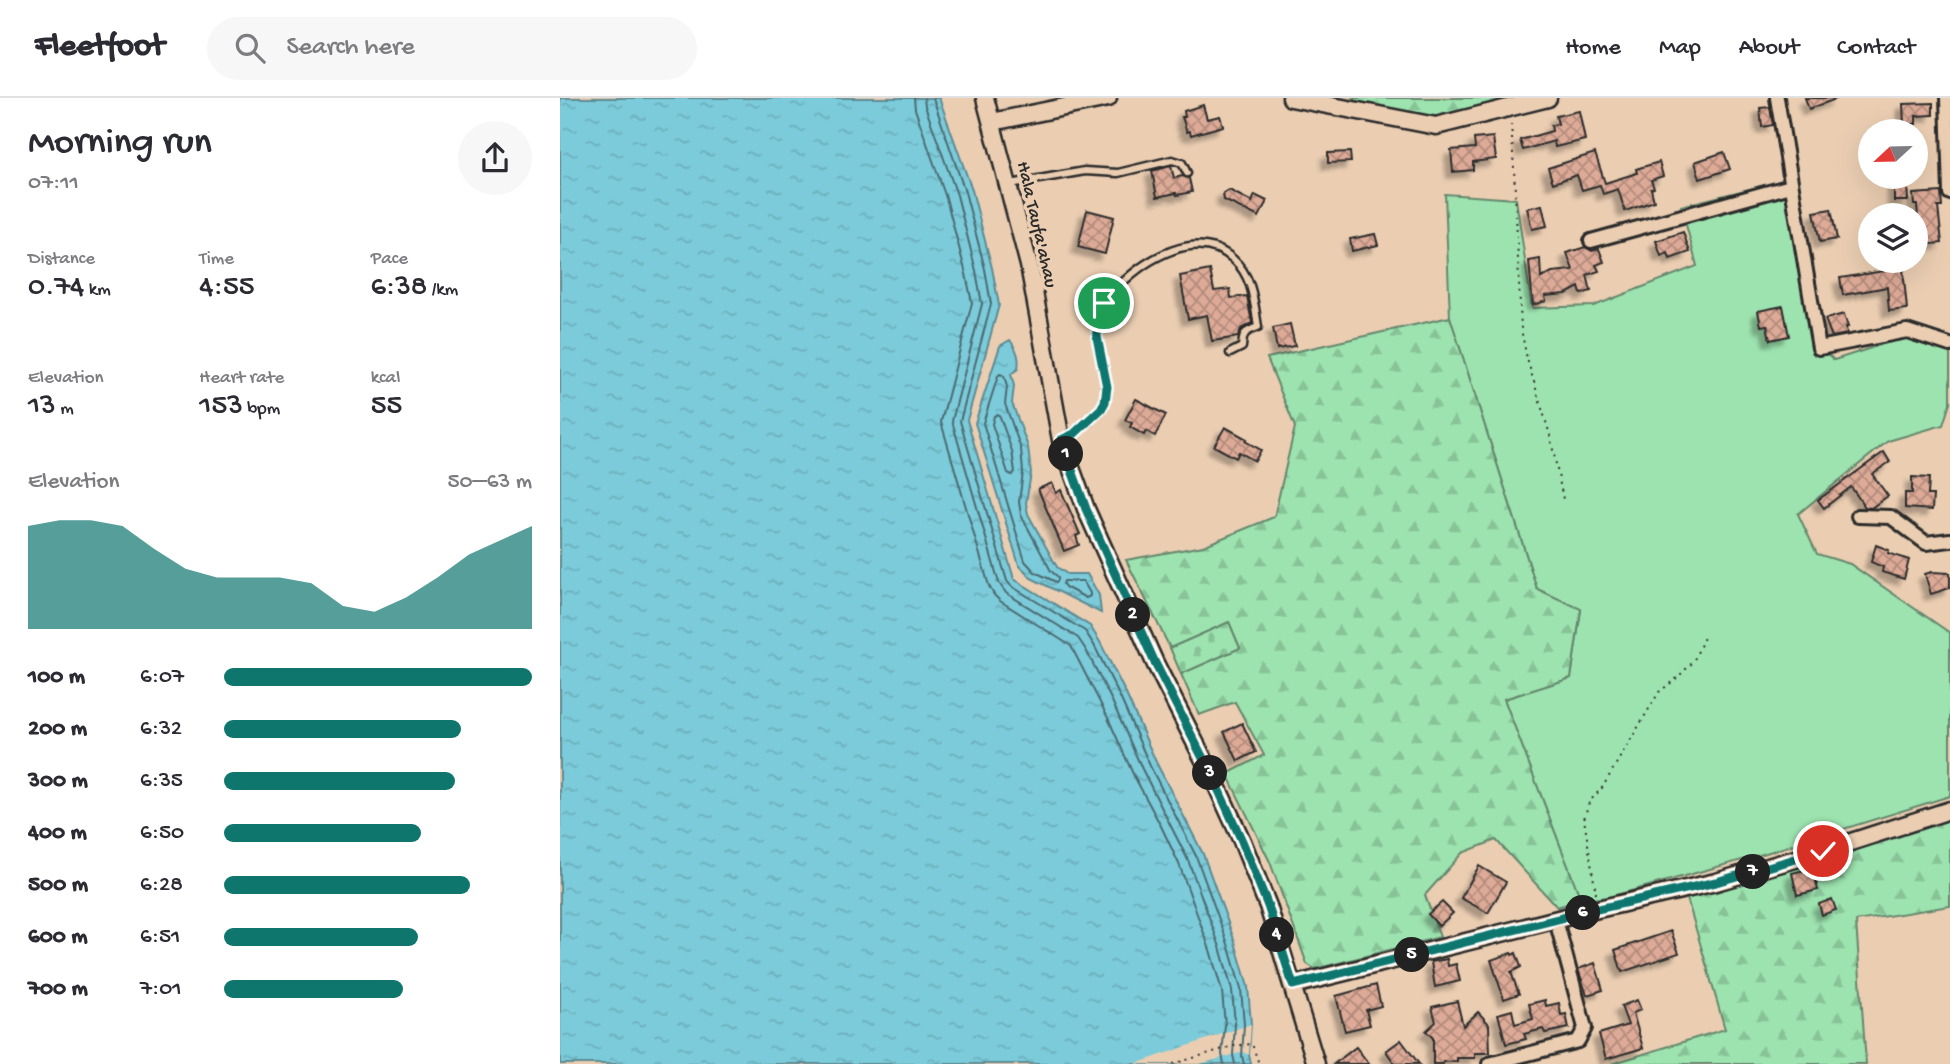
<!DOCTYPE html>
<html lang="en">
<head>
<meta charset="utf-8">
<style>
  body { margin:0; font-family:"Gochi Hand",sans-serif; background:#f7f7f7; color:#2b2b33; height:100vh; display:flex; flex-direction:column; font-size:26px; white-space:nowrap }
  * { box-sizing:border-box; margin:0 }
  p { font-size:23px; color:#7c7c81 }
  .icon { flex:none; width:38px; height:38px; fill:none; stroke:currentColor; stroke-width:2; stroke-linecap:round; stroke-linejoin:round }
  .map { position:relative; flex:1; overflow:hidden }
  .drawer { display:flex; flex-direction:column; background:#fff; width:560px }
  .drawer>* { flex:none }
  .needle { width:46px; rotate:248deg }
  .controls { position:absolute; left:1298px; top:21px; display:grid; gap:14px }
  .controls a { display:grid; place-items:center; width:70px; height:70px; border-radius:50%; background:#fff; box-shadow:0 7px 28px #0002; font-size:35px }
  .pin { position:absolute; display:grid; place-items:center; width:60px; height:60px; color:#fff; margin:-30px; border:4px solid #fff; border-radius:50%; box-shadow:0 2px 7px #0007 }
  .km { position:absolute; width:35px; height:35px; margin:-18px; border-radius:50%; background:#222; color:#fff; font-size:19px; line-height:35px; text-align:center }
  .round { display:grid; place-items:center; flex:none; width:74px; height:74px; border-radius:37px; background:#f7f7f7 }
  .headline { display:flex; align-items:center; justify-content:space-between; height:119px; padding:0 28px }
  h1 { font-size:38px; font-weight:600; line-height:52px }
  .metrics { display:grid; grid-template-columns:repeat(3,1fr); gap:10px; height:119px; padding:7px 28px }
  .metrics div { display:grid; align-content:center }
  .metrics b { font-size:30px; font-weight:600 }
  .metrics small { font-size:19px; font-weight:400 }
  .metrics p { font-size:19px }
  .chart { height:196px; padding:14px 28px }
  .chart p { display:flex; justify-content:space-between }
  .chart svg { width:100%; height:126px; margin-top:7px; fill:#0f766e; opacity:.7 }
  ul { padding:0 28px; list-style:none; font-size:23px }
  li { display:grid; grid-template-columns:112px 84px 1fr; align-items:center; height:52px }
  li i { height:18px; border-radius:9px; background:#0f766e }
  header { display:flex; align-items:center; gap:42px; box-sizing:border-box; height:98px; padding:0 35px; background:#fff; border-bottom:2px solid #e1e1e2 }
  header strong { font-size:33px }
  nav { display:flex; gap:38px; margin-inline-start:auto; font-size:24px }
  .search { width:490px; height:63px; background:#f7f7f7; display:flex; align-items:center; gap:18px; box-sizing:border-box; padding:0 24px; border-radius:38px; color:#7c7c81; font-size:26px }
  main { display:flex; flex:1; min-height:0 }
  .map>svg:first-child { display:block }
  .grass { fill:#9de3af; stroke:#64876d; stroke-width:2 }
  .forest { fill:url(#forest-firs); stroke:#64876d; stroke-width:2 }
  .cemetery { fill:url(#cemetery-stones); stroke:#64876d; stroke-width:2 }
  .water { fill:url(#water-ripples); stroke:#5c8b94; stroke-width:2 }
  .pier { fill:#ebceb2 }
  .lines { fill:none; stroke-linecap:round; stroke-linejoin:round }
  .shore { stroke:#4b6b71; stroke-width:2 }
  .building { fill:url(#building-cross-hatch); stroke:#2b2b2b; stroke-width:2; filter:url(#shadow) }
  .service-casing { stroke:#2b2b2b; stroke-width:11 }
  .minor-casing { stroke:#2b2b2b; stroke-width:18 }
  .tertiary-casing { stroke:#2b2b2b; stroke-width:21 }
  .path { stroke:#2b2b2b; stroke-width:2; stroke-dasharray:2 5; stroke-linecap:butt }
  .service { stroke:#ebceb2; stroke-width:6 }
  .minor { stroke:#ebceb2; stroke-width:12 }
  .tertiary { stroke:#ebceb2; stroke-width:16 }
  .route-casing { stroke:#fff; stroke-width:14 }
  .route { stroke:#0f766e; stroke-width:9 }
  .labels { text-anchor:middle; stroke-width:7; stroke-linejoin:round; paint-order:stroke }
  .street-label { font-size:19px; fill:#2b2b2b; stroke:#ebceb2 }
</style>
</head>
<body>
<header>
<strong>Fleetfoot</strong>
<div class="search"><svg class="icon" aria-label="search" viewBox="0 0 24 24"><circle cx="10" cy="10" r="6"/><path d="M15 15l6 6"/></svg>Search here</div>
<nav><a>Home</a><a>Map</a><a>About</a><a>Contact</a></nav>
</header>
<main>
<section class="drawer">
<div class="headline"><div><h1>Morning run</h1><p>07:11</p></div><a class="round"><svg class="icon" aria-label="share" viewBox="0 0 24 24"><path d="M12 15V3M7 8l5-5 5 5M5 13v7h14v-7"/></svg></a></div>
<div class="metrics">
<div><p>Distance</p><b>0.74<small> km</small></b></div>
<div><p>Time</p><b>4:55</b></div>
<div><p>Pace</p><b>6:38<small> /km</small></b></div>
</div>
<div class="metrics">
<div><p>Elevation</p><b>13<small> m</small></b></div>
<div><p>Heart rate</p><b>153<small> bpm</small></b></div>
<div><p>kcal</p><b>55</b></div>
</div>
<div class="chart"><p><span>Elevation</span>50–63 m</p>
<svg viewBox="0 0 160 44" preserveAspectRatio="none"><path d="M0 44V8L10 6L20 6L30 8L40 16L50 23L60 26L70 26L80 26L90 28L100 36L110 38L120 33L130 26L140 18L150 13L160 8V44z"/></svg>
</div>
<ul>
<li><b>100 m</b>6:07<i style="width:100%"></i></li>
<li><b>200 m</b>6:32<i style="width:77%"></i></li>
<li><b>300 m</b>6:35<i style="width:75%"></i></li>
<li><b>400 m</b>6:50<i style="width:64%"></i></li>
<li><b>500 m</b>6:28<i style="width:80%"></i></li>
<li><b>600 m</b>6:51<i style="width:63%"></i></li>
<li><b>700 m</b>7:01<i style="width:58%"></i></li>
</ul>
</section>
<div class="map">
<svg width="1390" height="966" viewBox="0 0 1390 966">
  <defs>
    <pattern id="forest-firs" width="22" height="20" patternUnits="userSpaceOnUse" patternTransform="scale(1.75)"><rect width="22" height="20" fill="#9de3af"/><path d="M5 1l3.5 6h-7zM16 11l3.5 6h-7z" fill="#87c397"/></pattern>
    <pattern id="cemetery-stones" width="16" height="16" patternUnits="userSpaceOnUse" patternTransform="scale(1.75)"><rect width="16" height="16" fill="#9de3af"/><path d="M2 7V4a2 2 0 0 1 4 0v3zM10 15v-3a2 2 0 0 1 4 0v3z" fill="#87c397"/></pattern>
    <pattern id="water-ripples" width="26" height="14" patternUnits="userSpaceOnUse" patternTransform="scale(1.75)"><rect width="26" height="14" fill="#7ccbda"/><path d="M2 4q2-2 4 0t4 0M15 11q2-2 4 0t4 0" fill="none" stroke="#6baebb"/></pattern>
    <pattern id="building-cross-hatch" width="8" height="8" patternUnits="userSpaceOnUse" patternTransform="scale(1.75)"><rect width="8" height="8" fill="#ddaa97"/><path d="M0 0l8 8M0 8l8-8" fill="none" stroke="#b38b7b"/></pattern>
    <filter id="shadow"><feDropShadow dx="-6" dy="6" stdDeviation="2" flood-color="#0004"/></filter>
  </defs>
  <rect width="100%" height="100%" fill="#ebceb2"/>
  <filter id="ink" filterUnits="userSpaceOnUse"><feTurbulence type="fractalNoise" baseFrequency=".0143" numOctaves="2"/><feDisplacementMap in="SourceGraphic" scale="14" xChannelSelector="R" yChannelSelector="G"/><feConvolveMatrix kernelMatrix="1 2 1 2 8 2 1 2 1" color-interpolation-filters="sRGB"/></filter>
  <g filter="url(#ink)">
    <path class="grass" d="M1225,82l29,161 20,19 74,-24 42,13v54l-7,22 -55,16 -90,73 19,40 33,10 100,69v163l-197,61 -144,40 -28,3 -77,-201 67,-21 10,-68 -44,-21 -87,-272 -5,-123 71,5 16,109 62,-2 103,-40 -16,-60z"/>
    <g class="forest">
      <path d="M793,0h157v2l-72,16h-15l-67,-15z"/>
      <path d="M890,219l87,272 44,20 -10,69 -67,21 77,201 -24,7 -61,-67 -34,13 -37,42 15,42 -125,32 -8,-5 -37,-102 -43,-88 37,-19 -29,-53 -36,13 -18,-41 59,-26 -11,-26 -59,26 -44,-88 77,-14 71,-29 21,-90 -28,-69z"/>
      <path d="M1390,718v90l-94,15 10,143h-255l114,-35 -39,-134z"/>
    </g>
    <path class="cemetery" d="M669,524l11,26 -59,26 -11,-26z"/>
    <g class="water">
      <path d="M0,0h379l33,92 20,78 7,37 -32,115 47,159 76,47 10,16 26,52 30,68 47,92 32,88 13,45 3,37 -2,31 2,9h-691z"/>
      <path d="M450,242c7,10 10,17 8,29l-7,5 3,12 -2,17 16,44 3,26 -5,30 2,11 29,53 10,7h20l12,21 2,18 -70,-35 -12,-13 -44,-142 25,-77z"/>
    </g>
    <path class="pier" d="M691,926l-2,31 -6,-3 -43,12h-65z"/>
    <g class="lines">
      <g class="shore">
        <path d="M354,0l1,11 31,89 20,76 6,29 -31,119 48,164 5,9 6,6 71,45 37,72 25,56 28,52 18,38 31,86 12,41 3,34 -3,29 2,10"/>
        <path d="M364,0l1,8 32,89 19,76 6,33 -30,117 47,162 7,10 72,45 8,12 26,51 30,68 46,91 32,87 12,43 3,34 -2,31 2,9"/>
        <path d="M373,0l32,94 20,77 6,35 -31,117 47,160 4,5 74,45 9,14 26,52 30,69 46,90 32,88 13,45 3,35 -2,32 2,8"/>
        <path d="M440,276l4,2 3,11 -2,17 16,45 2,23 -4,30 2,13 30,56 7,6v3l-2,2 -21,-10 -10,-11 -42,-138 15,-47z"/>
        <path d="M438,316l2,3 12,34 3,21 -3,3 -4,-2 -16,-49 2,-8z"/>
        <path d="M504,483h19l7,12v3l-4,2 -21,-11 -2,-3z"/>
      </g>
    </g>
    <g class="building">
      <path d="M1245,0h31v1l-27,10z"/>
      <path d="M1373,5v12l-17,1v8h-12l-1,-20z"/>
      <path d="M643,7l4,14 13,-3 3,10 -32,9 -1,-4 -3,1 -5,-15h3l-1,-6z"/>
      <path d="M1210,9l3,18 -11,2 -2,-19z"/>
      <path d="M1019,13l6,29 -30,7 -1,-6 -31,9 -3,-10 32,-9 -1,-6 7,-1 -2,-8z"/>
      <path d="M933,39l3,22 -23,3v8l-20,2 -2,-22 24,-2 -1,-9z"/>
      <path d="M790,54l1,10 -23,1v-10z"/>
      <path d="M1164,54l6,17 -30,10 -5,-17z"/>
      <path d="M1035,55l10,30 32,-10 -1,-4 23,-7 4,14 -12,4 3,8 -3,1 3,12 -29,10 -7,-22 -15,5 -3,-9 -18,5 -5,-15 -24,8 -5,-15z"/>
      <path d="M611,68l3,12 8,-2 7,2 3,14 -15,3 -1,-2 -19,4 -5,-26z"/>
      <path d="M1347,84l1,19h-14v-18z"/>
      <path d="M669,92l23,12 3,-7 12,6 -8,16 -35,-17 -1,-7z"/>
      <path d="M1381,94l1,15h-4l4,36 -22,2 -3,-40h-3l-1,-11z"/>
      <path d="M982,107l5,21 -15,3 -5,-21z"/>
      <path d="M1271,111l6,30 -17,3 -6,-30z"/>
      <path d="M527,112l27,7 -9,37 -27,-7z"/>
      <path d="M1123,134l7,20 -20,7 -2,-6 -7,3 -5,-15z"/>
      <path d="M815,136l3,11 -26,6 -2,-12z"/>
      <path d="M1025,149l7,4 7,-2 5,13 -8,3 3,6 -12,4 4,16 -10,3 -2,-7 -13,7 -21,2 1,5 -13,4 -4,-44 11,-2 1,19 11,-6 21,-2 -6,-17z"/>
      <path d="M1343,170l4,41 -18,2 -2,-24 -44,8 -3,-17z"/>
      <path d="M650,172l4,21 16,-2 1,9 16,-2 5,27 -11,6 -3,8 -26,4 -5,-26 -19,4 -8,-43z"/>
      <path d="M1223,208l6,30 -19,4 -3,-15 -6,1 -3,-15z"/>
      <path d="M1284,216l4,13h-2l1,7 -15,3 -7,-18z"/>
      <path d="M730,226l5,22 -18,3 -4,-21z"/>
      <path d="M576,301l30,16 -11,21 -9,-5 -2,4 -14,-8 2,-4 -7,-3z"/>
      <path d="M665,329l22,12 -2,2 16,9 -6,11 -16,-9 -3,6 -22,-12z"/>
      <path d="M1324,354l6,10 -18,12 16,22 -17,12 -6,-1 -14,-20 -27,21 -6,-8z"/>
      <path d="M1352,379l17,1 -1,17h5l-1,15 -27,-2v-15h7z"/>
      <path d="M492,385l4,10 5,-3 19,44 -4,2 3,9 -15,6 -26,-62z"/>
      <path d="M1316,447l13,5 -1,3 21,7 -5,19 -22,-7 1,-5 -12,-5z"/>
      <path d="M1372,474l18,1v15l-19,6 -6,-20z"/>
      <path d="M682,625l14,29 -18,9 -14,-29z"/>
      <path d="M919,768l27,16 -18,31 -27,-15z"/>
      <path d="M1253,770l5,22 -21,5 -5,-22z"/>
      <path d="M1272,801l4,11 -14,5 -3,-11z"/>
      <path d="M882,804l11,11 -14,13 -11,-12z"/>
      <path d="M1111,833l8,22 -57,19 -7,-22z"/>
      <path d="M951,855l1,2 4,-2 5,14 -10,5 8,22 -15,5 -13,-39z"/>
      <path d="M887,861l1,7 8,-2 4,17 -25,6 -4,-25z"/>
      <path d="M1035,865l8,27 -16,5 -9,-26z"/>
      <path d="M816,887l5,21 -15,4 4,15 -25,6 -9,-35z"/>
      <path d="M985,902l1,6 13,-3 2,12 5,-1 3,14 -24,5 -2,-4 -19,5 2,5 -20,5 -8,-30 14,-4 3,14 18,-5 -4,-15z"/>
      <path d="M1077,902l4,10 -8,3 10,35 -37,11 -7,-25 29,-9 -7,-19z"/>
      <path d="M897,903l6,25 15,-14 11,12 1,29h-15v5h-18v3l-14,1v2h-10v-26l-7,-7 10,-9 -4,-15z"/>
      <path d="M841,942l18,24h-24l-9,-13z"/>
      <path d="M796,949l13,17h-35z"/>
    </g>
    <g class="lines">
      <g class="service-casing">
        <g id="service">
          <path d="M450,86l75,-13 33,2 54,-13 10,3 5,10"/>
          <path d="M502,341c14,-6 38,-24 43,-38 8,-19 -14,-59 -7,-84 3,-13 12,-22 21,-31 27,-27 78,-59 114,-27 20,18 21,43 25,68 -14,5 -15,6 -16,20l-12,6"/>
        </g>
      </g>
      <g class="minor-casing">
        <g id="minor">
          <path d="M1217,0l42,250 88,-17 43,14"/>
          <path d="M1387,0l3,95"/>
          <path d="M1031,143l200,-55"/>
          <path d="M1298,418l33,1 35,26 24,-3"/>
          <path d="M929,966l89,-23 7,-13 -29,-108"/>
        </g>
      </g>
      <g class="tertiary-casing">
        <g id="tertiary">
          <path d="M425,0l44,167 32,175 25,69 69,154 60,119 27,59 26,65 48,158"/>
          <path d="M731,0l145,28 112,-28"/>
          <path d="M432,24l116,-24"/>
          <path d="M733,887l305,-76 118,-27 107,-31 127,-41"/>
        </g>
      </g>
      <g class="path">
        <path d="M951,26l3,44 7,161 6,30 23,76 13,64"/>
        <path d="M1036,796l-12,-75 5,-17 13,-14 57,-96 18,-14 16,-16 12,-27"/>
        <path d="M613,966l60,-18 19,-2 7,20"/>
      </g>
      <use href="#service" class="service"/>
      <use href="#minor" class="minor"/>
      <use href="#tertiary" class="tertiary"/>
    </g>
  </g>
  <g class="lines" filter="url(#ink)">
    <g class="route-casing">
      <path id="route" d="M544,205l-7,15v19l10,50 -2,15 -4,7 -27,25 -13,6 25,69 69,154 60,119 27,59 26,65 25,79 305,-76 118,-27 107,-31"/>
    </g>
    <use href="#route" class="route"/>
  </g>
  <g class="labels">
    <g class="street-label">
      <text transform="translate(479 126) rotate(77)" y="7">Hala Taufa'ahau</text>
    </g>
  </g>
</svg>
<div class="controls">
<a><svg class="needle" viewBox="-14 -14 28 28"><path d="M0-13l5 13h-10z" fill="#e53935"/><path d="M0 13l5-13h-10z" fill="#7c7c81"/></svg></a>
<a><svg class="icon" aria-label="layers" viewBox="0 0 24 24"><path d="M12 4l9 5-9 5-9-5zM3 14l9 5 9-5"/></svg></a>
</div>
<div class="pin" style="left:544px;top:205px;background:#1e9e55"><svg class="icon" aria-label="arrive" viewBox="0 0 24 24"><path d="M6 21V4h12l-3 4 3 4H6"/></svg></div>
<div class="pin" style="left:1263px;top:753px;background:#d93025"><svg class="icon" aria-label="check" viewBox="0 0 24 24"><path d="M5 12l5 5 9-10"/></svg></div>
<b class="km" style="left:506px;top:356px">1</b>
<b class="km" style="left:573px;top:517px">2</b>
<b class="km" style="left:650px;top:675px">3</b>
<b class="km" style="left:717px;top:837px">4</b>
<b class="km" style="left:852px;top:857px">5</b>
<b class="km" style="left:1023px;top:815px">6</b>
<b class="km" style="left:1193px;top:774px">7</b>
</div>
</main>
</body>
</html>
